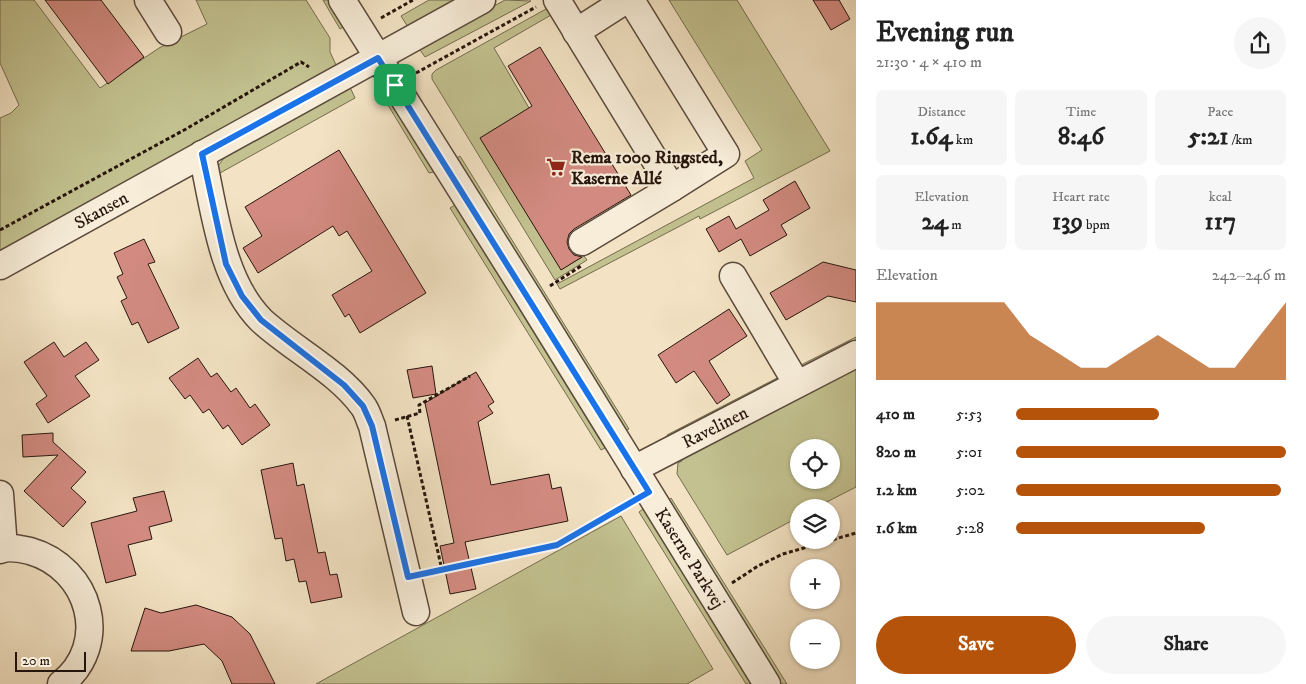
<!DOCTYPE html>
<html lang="en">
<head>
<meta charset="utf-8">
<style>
  body { margin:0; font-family:"IM FELL DW Pica",serif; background:#f6f6f6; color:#222; height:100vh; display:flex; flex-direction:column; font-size:19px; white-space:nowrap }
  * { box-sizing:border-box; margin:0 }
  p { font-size:16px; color:#767676 }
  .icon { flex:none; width:28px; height:28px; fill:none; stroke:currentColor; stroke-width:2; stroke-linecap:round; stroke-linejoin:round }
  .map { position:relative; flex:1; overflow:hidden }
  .details { display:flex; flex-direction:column; background:#fff; width:450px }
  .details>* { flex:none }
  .tools { position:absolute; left:790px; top:439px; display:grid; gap:10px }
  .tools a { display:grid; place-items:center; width:50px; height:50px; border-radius:50%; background:#fff; box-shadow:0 1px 4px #0004; font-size:25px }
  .scale { position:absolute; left:15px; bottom:12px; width:71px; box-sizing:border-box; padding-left:5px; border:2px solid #27160d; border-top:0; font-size:14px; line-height:18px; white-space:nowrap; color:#27160d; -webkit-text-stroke:4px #f7edd9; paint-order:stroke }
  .pin { position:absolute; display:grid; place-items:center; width:42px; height:42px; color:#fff; margin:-21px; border-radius:10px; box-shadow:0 2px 8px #0006 }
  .round { display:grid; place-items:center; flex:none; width:52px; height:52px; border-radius:26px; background:#f6f6f6 }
  .summary { display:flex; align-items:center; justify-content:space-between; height:85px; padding:0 20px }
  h1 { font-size:28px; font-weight:700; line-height:38px }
  .stats { display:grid; grid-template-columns:repeat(3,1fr); gap:8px; height:85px; padding:5px 20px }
  .stats div { display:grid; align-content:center; border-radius:8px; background:#f6f6f6; text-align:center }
  .stats b { font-size:25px; font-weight:700 }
  .stats small { font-size:14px; font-weight:400 }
  .stats p { font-size:14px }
  .chart { height:140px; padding:10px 20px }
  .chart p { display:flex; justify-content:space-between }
  .chart svg { width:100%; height:90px; margin-top:5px; fill:#b45309; opacity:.7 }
  .action { display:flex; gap:10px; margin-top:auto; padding:10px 20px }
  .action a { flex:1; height:58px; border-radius:30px; background:#b45309; color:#fff; font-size:20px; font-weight:700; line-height:58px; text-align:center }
  .action a+a { background:#f6f6f6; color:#222 }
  ul { padding:0 20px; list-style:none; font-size:16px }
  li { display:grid; grid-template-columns:80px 60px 1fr; align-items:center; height:38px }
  li i { height:12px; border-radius:6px; background:#b45309 }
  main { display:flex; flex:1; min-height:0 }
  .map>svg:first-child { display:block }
  .green { fill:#c2c18f; stroke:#746c4e; fill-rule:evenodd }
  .building { fill:#d38b81; stroke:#27160d }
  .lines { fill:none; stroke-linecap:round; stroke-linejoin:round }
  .minor-casing { stroke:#5a493b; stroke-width:29 }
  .path { stroke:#27160d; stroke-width:3; stroke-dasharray:4 2.5; stroke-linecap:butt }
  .minor { stroke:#f7edd9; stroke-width:26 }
  .route-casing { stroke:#fff; stroke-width:10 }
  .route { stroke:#1a73e8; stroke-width:6 }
  .labels { text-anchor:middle; stroke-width:4.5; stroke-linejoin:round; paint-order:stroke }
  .poi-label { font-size:18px; font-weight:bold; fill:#27160d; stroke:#f7edd9; text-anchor:start }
  .street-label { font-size:18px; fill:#27160d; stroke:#f7edd9 }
</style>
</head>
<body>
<main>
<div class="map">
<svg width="856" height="684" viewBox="0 0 856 684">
  <rect width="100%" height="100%" fill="#f3e3c4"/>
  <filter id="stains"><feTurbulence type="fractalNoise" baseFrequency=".004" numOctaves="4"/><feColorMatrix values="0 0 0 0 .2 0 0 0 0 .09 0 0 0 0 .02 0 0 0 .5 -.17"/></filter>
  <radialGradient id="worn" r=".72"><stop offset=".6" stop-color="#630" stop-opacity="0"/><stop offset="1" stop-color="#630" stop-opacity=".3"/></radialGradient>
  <g class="green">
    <path d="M0,0h34l66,88 59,-40 48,-24 -11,-24h110l24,38v14l7,15 -337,187v-136l11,-5 8,-8 -19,-42z"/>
    <path d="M323,0h6l16,26 -5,3z"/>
    <path d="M429,0h29l-50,27 -7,-11z"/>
    <path d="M505,0l26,1 -106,56 -5,-7 5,-6z"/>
    <path d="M669,0h68l93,151 -130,68 -1,-3 -139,73 -3,-5 197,-106 -9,-17 17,-11z"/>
    <path d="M546,9l5,6 -57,33 35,60 -49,30 82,131 22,-13 3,4 -32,20 -123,-201v-5l4,-4z"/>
    <path d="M349,85l6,13 -135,75 -2,-7 9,-12z"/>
    <path d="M391,103l43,69 -5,1 -41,-68z"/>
    <path d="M460,156l169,273 -4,2 -170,-272z"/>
    <path d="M455,205l150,243 -4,2 -151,-242z"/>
    <path d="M856,337v6l-48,25 -7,-3z"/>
    <path d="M856,365v122l-39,20 -18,1v9l-72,38 -50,-81 1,-11 4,-2 -2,-5zM799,448h32v32h-32z"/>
    <path d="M779,377l2,5 -111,58 -3,-5z"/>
    <path d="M671,498l116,186h-7l-113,-183z"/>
    <path d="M644,508l109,176h-7l-107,-172z"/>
    <path d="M621,516l92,153 -26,15h-371z"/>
  </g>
  <g class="building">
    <path d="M45,0h56l43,57 -36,27z"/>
    <path d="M813,0h26l11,19 -19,11z"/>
    <path d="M540,47l91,148 -57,34 -5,5 -2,8 2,7 5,6 8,2 -21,13 -81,-132 52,-32 -24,-40z"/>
    <path d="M339,150l87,143 -66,40 -11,-19 -4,3 -13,-22 40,-24 -25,-40 -8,5 -6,-10 -75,47 -15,-25 19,-12 -17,-29z"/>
    <path d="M795,181l15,27 -29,17 6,10 -37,21 -9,-17 -22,13 -13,-23 23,-13 7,13 33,-19 -6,-10z"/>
    <path d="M144,239l11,23 -7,2 31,64 -31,15 -10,-21 -6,3 -11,-24 6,-3 -10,-21 6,-3 -9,-21z"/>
    <path d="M823,262l33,8v32l-28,-6 -42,24 -16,-27z"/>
    <path d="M729,309l18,27 -38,25 21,34 -13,9 -23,-33 -18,12 -18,-28z"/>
    <path d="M54,342l10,15 22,-15 13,18 -24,16 15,20 -42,27 -12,-19 11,-8 -23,-34z"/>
    <path d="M198,358l13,19 6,-4 14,19 5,-4 14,20 5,-4 15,21 -28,20 -14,-20 -5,4 -14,-20 -6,4 -13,-18 -5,4 -16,-21z"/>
    <path d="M432,366l4,28 -23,4 -6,-28z"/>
    <path d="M476,372l18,30 -6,4 5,7 -15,9 13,63 58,-11 3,15 9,-2 7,34 -103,21 11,47 -26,5 -10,-48 14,-3 -29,-140z"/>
    <path d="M53,433v9l33,30 -15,16 15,14 -23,25 -39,-36 34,-36 -35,2 -1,-22z"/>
    <path d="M293,463l4,23 7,-2 14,69 7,-1 5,23 7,-1 5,23 -31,6 -5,-22 -7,1 -5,-23 -8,2 -4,-23 -7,1 -14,-69z"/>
    <path d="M164,491l8,30 -23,6 3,12 -24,6 8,30 -30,8 -15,-60 46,-12 -4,-13z"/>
    <path d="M196,605l36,12 18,17 25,50h-43l-10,-23 -18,-17 -35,7h-38l14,-43 16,5z"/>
  </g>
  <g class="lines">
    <g class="minor-casing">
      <g id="minor">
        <path d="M148,0l20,32"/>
        <path d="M342,0l187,298 238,386"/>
        <path d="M557,0l115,188 54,-34 -95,-154"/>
        <path d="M576,32l50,-32"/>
        <path d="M202,154c12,54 19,126 59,166 30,28 78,52 102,86 4,5 6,13 9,20l44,186"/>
        <path d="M582,242l90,-54"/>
        <path d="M0,266l482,-266"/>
        <path d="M733,276l64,108"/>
        <path d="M634,469l222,-115"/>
        <path d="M0,494l4,54"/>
        <path d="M0,550c9,-4 21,-1 30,1 60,17 82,93 31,133"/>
      </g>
    </g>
    <g class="path">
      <path d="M381,18l32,-18"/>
      <path d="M416,73l120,-66"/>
      <path d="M0,230l186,-101 115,-67 8,5"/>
      <path d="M550,286l31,-20"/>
      <path d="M407,416l35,154"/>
      <path d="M395,420l25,-7 -1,-8 51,-29"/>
      <path d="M431,572l126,-27 71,-42"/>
      <path d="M732,583l26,-17 25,-12 73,-21"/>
    </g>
    <use href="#minor" class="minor"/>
  </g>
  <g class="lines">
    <g class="route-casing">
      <path id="route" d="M378,58l271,434 -92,53 -149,32 -36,-151 -9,-20 -19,-21 -83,-65 -19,-24 -16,-32 -24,-110z"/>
    </g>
    <use href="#route" class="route"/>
  </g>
  <defs>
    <g id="supermarket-bare" transform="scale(1.5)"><path d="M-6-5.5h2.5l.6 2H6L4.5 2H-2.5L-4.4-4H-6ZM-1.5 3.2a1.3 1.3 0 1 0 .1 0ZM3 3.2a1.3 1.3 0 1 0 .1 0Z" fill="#8f2418" stroke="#f7edd9" stroke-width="2.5" paint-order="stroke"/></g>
  </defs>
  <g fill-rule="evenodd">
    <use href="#supermarket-bare" x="556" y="167"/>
  </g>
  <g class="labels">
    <g class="poi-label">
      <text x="571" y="163">Rema 1000 Ringsted,<tspan x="571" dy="21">Kaserne Allé</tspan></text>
    </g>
    <g class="street-label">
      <text transform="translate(101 210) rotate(-29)" y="6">Skansen</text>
      <text transform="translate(715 427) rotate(-27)" y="6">Ravelinen</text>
      <text transform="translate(690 558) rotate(58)" y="6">Kaserne Parkvej</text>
    </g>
  </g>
  <rect width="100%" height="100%" filter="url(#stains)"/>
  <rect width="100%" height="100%" fill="url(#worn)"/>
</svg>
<div class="tools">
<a><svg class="icon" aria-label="locate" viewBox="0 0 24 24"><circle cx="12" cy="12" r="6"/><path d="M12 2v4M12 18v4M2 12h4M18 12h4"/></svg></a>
<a><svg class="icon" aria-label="layers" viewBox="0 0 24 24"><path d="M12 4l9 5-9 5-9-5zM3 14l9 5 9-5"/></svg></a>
<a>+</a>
<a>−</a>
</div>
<div class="scale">20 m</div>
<div class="pin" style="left:395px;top:85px;background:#1e9e55"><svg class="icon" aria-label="arrive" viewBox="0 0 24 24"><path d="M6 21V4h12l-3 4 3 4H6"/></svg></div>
</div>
<section class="details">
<div class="summary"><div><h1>Evening run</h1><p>21:30 · 4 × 410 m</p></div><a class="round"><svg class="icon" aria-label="share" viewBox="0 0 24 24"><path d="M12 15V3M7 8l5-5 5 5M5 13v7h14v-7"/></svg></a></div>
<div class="stats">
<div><p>Distance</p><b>1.64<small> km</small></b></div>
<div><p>Time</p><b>8:46</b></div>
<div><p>Pace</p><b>5:21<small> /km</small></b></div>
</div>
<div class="stats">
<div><p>Elevation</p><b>24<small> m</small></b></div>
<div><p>Heart rate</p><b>139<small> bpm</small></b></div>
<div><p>kcal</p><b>117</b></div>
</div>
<div class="chart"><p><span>Elevation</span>242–246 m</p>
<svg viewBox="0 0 160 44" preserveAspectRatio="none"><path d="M0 44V6L10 6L20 6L30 6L40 6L50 6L60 22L70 30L80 38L90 38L100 30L110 22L120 30L130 38L140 38L150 22L160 6V44z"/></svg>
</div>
<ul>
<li><b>410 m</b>5:53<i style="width:53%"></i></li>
<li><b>820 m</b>5:01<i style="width:100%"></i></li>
<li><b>1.2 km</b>5:02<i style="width:98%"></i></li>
<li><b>1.6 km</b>5:28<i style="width:70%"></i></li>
</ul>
<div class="action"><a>Save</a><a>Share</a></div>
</section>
</main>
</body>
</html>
